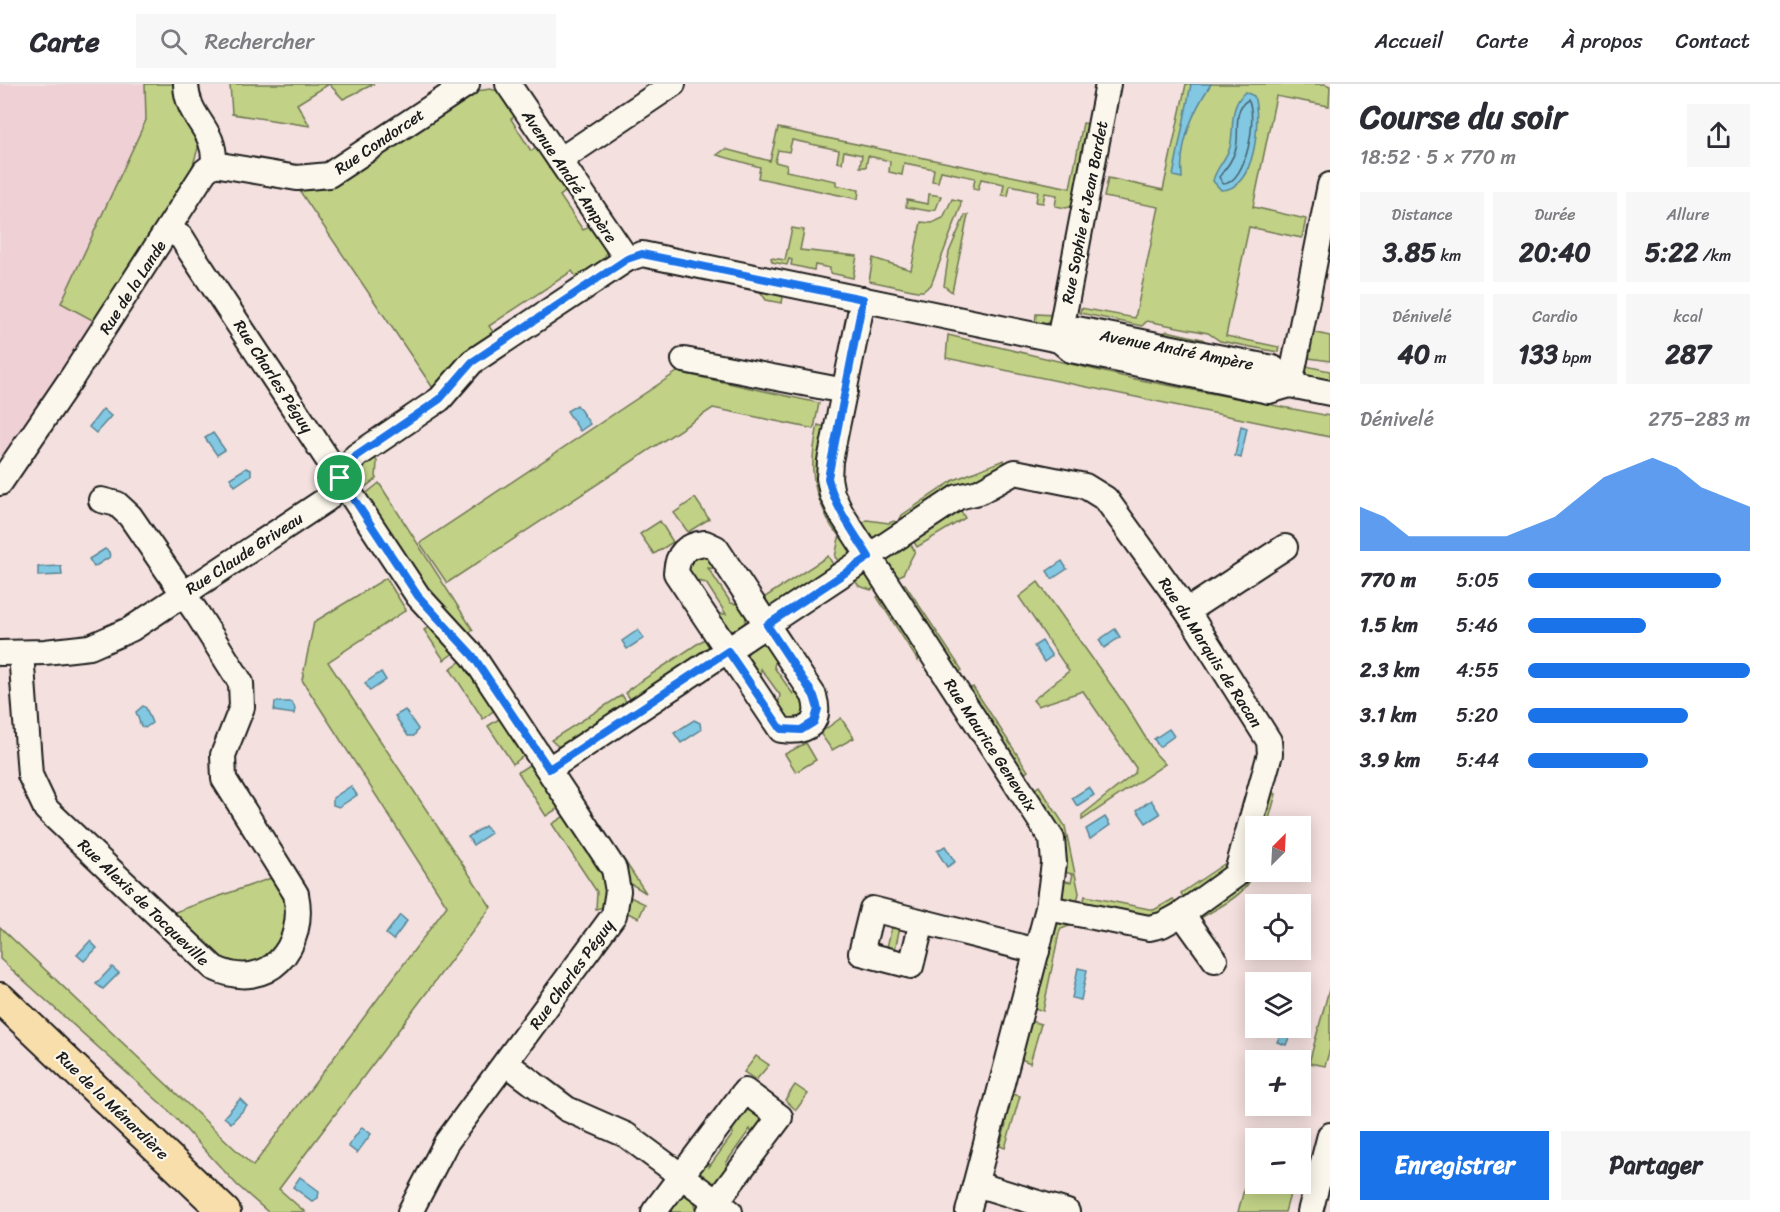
<!DOCTYPE html>
<html lang="fr">
<head>
<meta charset="utf-8">
<style>
  body { margin:0; font-family:Sriracha,sans-serif; background:#f7f7f7; color:#2b2b33; height:100vh; display:flex; flex-direction:column; font-size:22px; white-space:nowrap }
  * { box-sizing:border-box; margin:0 }
  p { font-size:20px; color:#7c7c81 }
  .icon { flex:none; width:33px; height:33px; fill:none; stroke:currentColor; stroke-width:2; stroke-linecap:round; stroke-linejoin:round }
  .map { position:relative; flex:1; overflow:hidden }
  .drawer { display:flex; flex-direction:column; background:#fff; width:450px }
  .drawer>* { flex:none }
  .needle { width:39px; rotate:24deg }
  .fabs { position:absolute; left:1245px; top:732px; display:grid; gap:12px }
  .fabs a { display:grid; place-items:center; width:66px; height:66px; border-radius:0px; background:#fff; box-shadow:0 3px 15px #0003; font-size:30px }
  .pin { position:absolute; display:grid; place-items:center; width:51px; height:51px; color:#fff; margin:-26px; border:3px solid #fff; border-radius:50%; box-shadow:0 2px 6px #0007 }
  .round { display:grid; place-items:center; flex:none; width:63px; height:63px; border-radius:0px; background:#f7f7f7 }
  .overview { display:flex; align-items:center; justify-content:space-between; height:102px; padding:0 30px }
  h1 { font-size:33px; font-weight:700; line-height:45px }
  .metrics { display:grid; grid-template-columns:repeat(3,1fr); gap:9px; height:102px; padding:6px 30px }
  .metrics div { display:grid; align-content:center; border-radius:0px; background:#f7f7f7; text-align:center }
  .metrics b { font-size:26px; font-weight:700 }
  .metrics small { font-size:16px; font-weight:400 }
  .metrics p { font-size:16px }
  .chart { height:168px; padding:12px 30px }
  .chart p { display:flex; justify-content:space-between }
  .chart svg { width:100%; height:108px; margin-top:6px; fill:#1a73e8; opacity:.7 }
  .primary-button { display:flex; gap:12px; margin-top:auto; padding:12px 30px }
  .primary-button a { flex:1; height:69px; border-radius:0px; background:#1a73e8; color:#fff; font-size:24px; font-weight:700; line-height:69px; text-align:center }
  .primary-button a+a { background:#f7f7f7; color:#2b2b33 }
  ul { padding:0 30px; list-style:none; font-size:20px }
  li { display:grid; grid-template-columns:96px 72px 1fr; align-items:center; height:45px }
  li i { height:15px; border-radius:8px; background:#1a73e8 }
  header { display:flex; align-items:center; gap:36px; box-sizing:border-box; height:84px; padding:0 30px; background:#fff; border-bottom:2px solid #e1e1e2 }
  header strong { font-size:28px }
  nav { display:flex; gap:33px; margin-inline-start:auto; font-size:21px }
  .search { width:420px; height:54px; background:#f7f7f7; display:flex; align-items:center; gap:15px; box-sizing:border-box; padding:0 21px; border-radius:0px; color:#7c7c81; font-size:22px }
  main { display:flex; flex:1; min-height:0 }
  .map>svg:first-child { display:block }
  .built { fill:#efd0d5 }
  .green { fill:#c1d186; stroke:#6e7651; stroke-width:1.5 }
  .water { fill:#82c8e3; stroke:#598393; stroke-width:1.5 }
  .lines { fill:none; stroke-linecap:round; stroke-linejoin:round }
  .shore { stroke:#45616c; stroke-width:1.5 }
  .minor-casing { stroke:#1c1c1c; stroke-width:28 }
  .major-casing { stroke:#1c1c1c; stroke-width:34 }
  .minor { stroke:#fbf7ec; stroke-width:24 }
  .major { stroke:#f8deab; stroke-width:30 }
  .route-casing { stroke:#fff; stroke-width:12 }
  .route { stroke:#1a73e8; stroke-width:8 }
  .labels { text-anchor:middle; stroke-width:4.5; stroke-linejoin:round; paint-order:stroke }
  .street-label { font-size:16px; fill:#1c1c1c; stroke:#fbf7ec }
</style>
</head>
<body>
<header>
<strong>Carte</strong>
<div class="search"><svg class="icon" aria-label="search" viewBox="0 0 24 24"><circle cx="10" cy="10" r="6"/><path d="M15 15l6 6"/></svg>Rechercher</div>
<nav><a>Accueil</a><a>Carte</a><a>À propos</a><a>Contact</a></nav>
</header>
<main>
<div class="map">
<svg width="1330" height="1128" viewBox="0 0 1330 1128">
  <rect width="100%" height="100%" fill="#f4e0de"/>
  <filter id="ink" filterUnits="userSpaceOnUse"><feTurbulence type="fractalNoise" baseFrequency=".0167" numOctaves="2"/><feDisplacementMap in="SourceGraphic" scale="12" xChannelSelector="R" yChannelSelector="G"/><feConvolveMatrix kernelMatrix="1 2 1 2 8 2 1 2 1" color-interpolation-filters="sRGB"/></filter>
  <g filter="url(#ink)">
    <path class="built" d="M0,0h145l1,36 -85,182 35,20 -96,145z"/>
    <g class="green">
      <path d="M145,0h34l23,51 -13,43 -93,144 -35,-19 85,-183z"/>
      <path d="M230,0h144l-31,15 -14,-15 -32,20 13,22 -78,-12z"/>
      <path d="M1186,0h139l5,2 -1,20 -53,-10 -23,111 53,12 -4,19 -53,-11 -23,109 53,11 -1,5 -58,-11 -12,-8 -61,-12 -5,5 -62,-13 1,-5 54,10 24,-111 -55,-10 4,-19 55,12z"/>
      <path d="M490,5l8,2 22,22 -9,6 20,32 9,-5 30,42 -10,8 23,34 10,-7c21,33 16,36 -14,58l-7,-10 -83,55 6,9 -58,59 -138,-204 23,-1 9,-5 146,-93z"/>
      <path d="M1083,39l11,2 -21,81 -7,2 -11,-2 2,-11 -12,-2 -2,10 -7,-1 2,-11 -28,-6 -2,11 -6,-1 2,-11 -23,-5 -3,11 -5,-1 2,-11 -34,-7 -3,11 -6,-1 2,-12 -30,-6 -2,12 -13,-3 1,-11 -22,-5 -2,11h-6l2,-12 -18,-4 -2,12 -5,-1 2,-12 -47,-10 -3,12 -11,-2 -3,12 12,3 -1,6 50,10v4l23,5 -1,9 -100,-21 2,-11 -43,-12 8,-6 45,12 8,-33 292,60z"/>
      <path d="M929,110l12,2 -5,13 -7,2 -23,-4 1,-7 21,4z"/>
      <path d="M952,115l9,2 -1,8 -29,76 -8,6h-6l-48,-10 4,-23 38,12 10,-48 11,1 11,-5z"/>
      <path d="M965,131h3l-16,77 -8,-6 5,-34z"/>
      <path d="M792,144l12,2 -4,20 57,6 -4,22 -23,-5v-5l-15,-3 -1,5 -23,-5 1,-5 -3,-1 -2,6 -15,-3 -1,-4 14,2z"/>
      <path d="M759,206h25l-2,13 -16,-3z"/>
      <path d="M1036,230l19,1 -10,11 -10,-1z"/>
      <path d="M1167,247l35,8 6,4 -48,-8z"/>
      <path d="M1308,247l22,5v25l-28,-4z"/>
      <path d="M948,251l182,43 200,38v21l-384,-79z"/>
      <path d="M1301,281l29,6v14l-24,-8z"/>
      <path d="M677,288l142,31 -5,26 -101,-21 -266,175 -27,-40z"/>
      <path d="M818,341l11,3 12,101 -4,4c-6,-5 -9,-13 -12,-20 -16,-31 -14,-55 -7,-88z"/>
      <path d="M371,370l6,7 -1,18 -18,13 -4,-16z"/>
      <path d="M1004,376l3,9 -103,56 -4,-6 2,-4 52,-35z"/>
      <path d="M379,399l94,147 -7,5 -42,-43 -62,-95z"/>
      <path d="M695,414l14,21 -21,13 -14,-19z"/>
      <path d="M958,422l7,12 -48,29 -6,-10z"/>
      <path d="M867,436l22,3 5,-2 3,2 -21,16h-6l-13,-12z"/>
      <path d="M660,437l13,21 -19,12 -14,-20z"/>
      <path d="M845,450l9,18 -12,13 -7,-8 4,-19z"/>
      <path d="M907,455l8,12 -12,23 -12,7 -7,-13 2,-14z"/>
      <path d="M700,465l21,21 -13,-2 23,35 13,2c5,15 1,29 -18,24l-13,-15h13l-20,-31 -20,-5 -2,-18z"/>
      <path d="M828,472l6,10 -66,42 -6,-9z"/>
      <path d="M864,487l15,14 -8,5 -12,-4 -7,-9z"/>
      <path d="M386,494l20,32 -78,52 163,245 -212,282 26,23h-37l-31,-27 -69,-75 -168,-151v-32l253,239 194,-260 -145,-226 12,-58z"/>
      <path d="M1038,498l88,124 29,47 10,11 -83,56v-5l53,-42 1,-5 -53,-77 -45,15 -5,-6 36,-29 -50,-74z"/>
      <path d="M901,500h4l57,86 -4,3z"/>
      <path d="M883,509l37,60 -2,8 -41,-64z"/>
      <path d="M432,541l23,27 -11,8 -20,-30z"/>
      <path d="M706,554l4,5 -2,6 -77,51 -5,-7 3,-4z"/>
      <path d="M760,560l8,1 9,8 -3,14 19,27 3,-10 13,28 -17,12 -16,-9 4,-20 -19,-26 -2,12 -13,-24 6,-12z"/>
      <path d="M461,577h7l29,47 -14,11 -33,-50z"/>
      <path d="M973,603l55,84 -4,3 -15,-24 -9,-2 -31,-59z"/>
      <path d="M622,611l5,8 -68,44 -8,-7z"/>
      <path d="M502,633l24,37 -13,10 -25,-38z"/>
      <path d="M841,634l13,20 -22,12 -12,-17z"/>
      <path d="M806,659l10,17 -20,12 -11,-18z"/>
      <path d="M532,679l28,44 -14,9 -28,-44z"/>
      <path d="M1039,702l26,40 14,67 -3,14c-13,-8 -18,-11 -17,-27l12,2 2,-8 -14,-3 -9,-48 1,-10 -16,-24z"/>
      <path d="M1269,708l7,2 -9,32h-3l1,-6 -3,-8z"/>
      <path d="M566,731l42,63 -4,29 -8,2 1,-17 -45,-68z"/>
      <path d="M1236,772l-23,27 -8,-1 -22,15 -2,-4z"/>
      <path d="M1255,772c3,36 -31,47 -57,64v-6l54,-45z"/>
      <path d="M622,773l24,36 -18,-11 -11,-22z"/>
      <path d="M274,793c6,10 16,26 16,38 -1,30 -33,57 -62,46 -22,-9 -40,-32 -56,-48z"/>
      <path d="M1085,812l69,14 19,-11 2,3c-9,6 -11,14 -21,19l-72,-13z"/>
      <path d="M630,813l15,7 -6,14 -14,-6 -1,-13z"/>
      <path d="M1060,836h13l-1,5 -11,4 -2,4 -16,78 -9,-3 23,-86z"/>
      <path d="M901,838l-6,28 -10,5 7,-28 -13,-4z"/>
      <path d="M1330,902v63l-5,17 -16,-3z"/>
      <path d="M1030,937l11,3 -11,39 -11,-5z"/>
      <path d="M756,972l13,9 -13,15 -12,-8z"/>
      <path d="M795,1001l13,9 -12,16 -11,-10z"/>
      <path d="M1010,1009l10,3 -15,52 -5,-2 6,-22 -6,-7z"/>
      <path d="M749,1021l16,13 -9,26 -6,-15 -24,34 3,13c-12,8 -20,9 -30,-2l-1,-7 7,-17 4,17 24,-33 -3,-20z"/>
      <path d="M1251,1080l4,2 1,18h37l-8,28h-47z"/>
      <path d="M684,1108l10,7 3,13h-25l-3,-13z"/>
    </g>
    <g class="water">
      <path d="M1191,0h20c-18,27 -32,60 -29,94l-9,-2z"/>
      <path d="M1245,8l9,4c7,24 2,94 -33,94l-8,-9c2,-12 13,-21 17,-34 5,-20 -2,-39 15,-55z"/>
      <path d="M577,321l13,19 -10,7 -13,-20z"/>
      <path d="M103,325l8,7 -15,17 -7,-6z"/>
      <path d="M1241,342l6,2 -6,30 -6,-2z"/>
      <path d="M213,349l12,17 -8,5 -12,-17z"/>
      <path d="M246,384l5,2v5l-16,11 -5,-8z"/>
      <path d="M105,465l4,3 1,5 -16,10 -5,-8z"/>
      <path d="M1062,477l5,8 -15,10 -5,-8z"/>
      <path d="M61,482l1,9 -24,1v-9z"/>
      <path d="M1115,545l5,8 -16,11 -5,-8z"/>
      <path d="M638,546l6,8 -17,11 -5,-8z"/>
      <path d="M1042,557l10,15 -8,6 -10,-16z"/>
      <path d="M381,588l5,8 -16,11 -5,-8z"/>
      <path d="M292,618l3,6 -1,6 -20,-3 1,-9z"/>
      <path d="M143,622l3,2 6,15 -7,5 -4,-2 -5,-14z"/>
      <path d="M405,626l13,19 -4,7h-6l-13,-20z"/>
      <path d="M694,636l6,3 1,7 -20,13 -7,-10z"/>
      <path d="M1169,645l5,7 -15,11 -5,-8z"/>
      <path d="M351,702l6,9 -18,12 -6,-2v-7z"/>
      <path d="M1089,703l5,8 -17,11 -5,-8z"/>
      <path d="M1151,716l9,14 -14,9 -9,-13z"/>
      <path d="M1105,733l5,8 -20,14 -4,-10z"/>
      <path d="M485,742l6,7 -18,12 -5,-8z"/>
      <path d="M945,762l10,16 -8,5 -10,-16z"/>
      <path d="M400,831l7,6 -14,19 -7,-6z"/>
      <path d="M90,857l7,7 -13,13 -7,-6z"/>
      <path d="M112,883l7,6 -16,16 -7,-5z"/>
      <path d="M1078,884l9,2 -6,30 -9,-2z"/>
      <path d="M1283,944h10l-7,17 -9,-3z"/>
      <path d="M240,1015l7,7 -16,17 -7,-6z"/>
      <path d="M362,1043l9,7 -14,19 -9,-7z"/>
      <path d="M300,1093l19,14 -1,7 -6,3 -19,-14z"/>
    </g>
    <g class="lines">
      <path class="shore" d="M1248,16c10,15 -1,83 -25,84l-4,-7c7,-9 14,-17 17,-29 4,-15 -4,-40 12,-48z"/>
      <g class="minor-casing">
        <g id="minor">
          <path d="M508,0l119,175 15,-5 417,86 12,10 198,41 21,-6 40,8"/>
          <path d="M560,76l113,-76"/>
          <path d="M214,80l83,14 32,-3 138,-91"/>
          <path d="M170,146l12,8 8,13 228,345 55,60 141,213 4,22 -4,24 -168,228 -36,69"/>
          <path d="M863,215l-33,162 -1,17 3,16 9,19 211,326 2,24 -6,45 -80,304"/>
          <path d="M1059,256l49,-256"/>
          <path d="M1059,256l18,-11 196,39 17,17"/>
          <path d="M684,276l161,31"/>
          <path d="M1290,301l40,-200"/>
          <path d="M0,399l73,-107 132,-205 9,-7c2,-37 -27,-44 -28,-80"/>
          <path d="M705,459l11,5 98,148c8,27 -6,38 -33,34l-105,-157c1,-19 10,-28 29,-30z"/>
          <path d="M1187,527l98,-64"/>
          <path d="M0,569l45,-1 45,-5 41,-18 196,-130 29,-43 84,-57 32,-37 155,-103"/>
          <path d="M21,569l9,122 16,34 168,159c54,26 93,-21 82,-74l-72,-115 -1,-24 19,-48 -1,-24 -43,-68 -68,-99 -13,-12 -16,-4"/>
          <path d="M549,685l409,-272 21,-5 36,-20 70,14 21,13 81,112 82,130 1,13 -34,121 -54,39 -20,11 -13,3 -101,-20"/>
          <path d="M1182,830l33,46"/>
          <path d="M922,838l-11,44 -50,-13 11,-44 165,42"/>
          <path d="M506,979l61,46 59,26 104,77"/>
          <path d="M976,1100l91,28"/>
          <path d="M654,1128l91,-121 35,26 -71,95"/>
          <path d="M1310,1128l20,-77"/>
        </g>
      </g>
      <g class="major-casing">
        <path id="major" d="M0,914l225,214"/>
      </g>
      <use href="#minor" class="minor"/>
      <use href="#major" class="major"/>
    </g>
  </g>
  <g class="lines" filter="url(#ink)">
    <g class="route-casing">
      <path id="route" d="M642,170l221,45 -35,179c7,30 25,53 41,79l-102,68 47,71 4,13 -4,13 -13,8 -20,-1 -53,-78 -179,118 -76,-113 -55,-60 -78,-118 16,-22 84,-57 32,-37 155,-103z"/>
    </g>
    <use href="#route" class="route"/>
  </g>
  <g class="labels">
    <g class="street-label">
      <text transform="translate(379 57) rotate(-34)" y="6">Rue Condorcet</text>
      <text transform="translate(570 92) rotate(56)" y="6">Avenue André Ampère</text>
      <text transform="translate(1084 128) rotate(-79)" y="6">Rue Sophie et Jean Bardet</text>
      <text transform="translate(132 203) rotate(-57)" y="6">Rue de la Lande</text>
      <text transform="translate(1177 265) rotate(11)" y="6">Avenue André Ampère</text>
      <text transform="translate(274 292) rotate(57)" y="6">Rue Charles Péguy</text>
      <text transform="translate(244 469) rotate(-33)" y="6">Rue Claude Griveau</text>
      <text transform="translate(1211 568) rotate(57)" y="6">Rue du Marquis de Racan</text>
      <text transform="translate(991 661) rotate(57)" y="6">Rue Maurice Genevoix</text>
      <text transform="translate(144 818) rotate(44)" y="6">Rue Alexis de Tocqueville</text>
      <text transform="translate(571 890) rotate(-54)" y="6">Rue Charles Péguy</text>
      <text transform="translate(113 1021) rotate(44)" y="6">Rue de la Ménardière</text>
    </g>
  </g>
</svg>
<div class="fabs">
<a><svg class="needle" viewBox="-14 -14 28 28"><path d="M0-13l5 13h-10z" fill="#e53935"/><path d="M0 13l5-13h-10z" fill="#7c7c81"/></svg></a>
<a><svg class="icon" aria-label="locate" viewBox="0 0 24 24"><circle cx="12" cy="12" r="6"/><path d="M12 2v4M12 18v4M2 12h4M18 12h4"/></svg></a>
<a><svg class="icon" aria-label="layers" viewBox="0 0 24 24"><path d="M12 4l9 5-9 5-9-5zM3 14l9 5 9-5"/></svg></a>
<a>+</a>
<a>−</a>
</div>
<div class="pin" style="left:340px;top:394px;background:#1e9e55"><svg class="icon" aria-label="arrive" viewBox="0 0 24 24"><path d="M6 21V4h12l-3 4 3 4H6"/></svg></div>
</div>
<section class="drawer">
<div class="overview"><div><h1>Course du soir</h1><p>18:52 · 5 × 770 m</p></div><a class="round"><svg class="icon" aria-label="share" viewBox="0 0 24 24"><path d="M12 15V3M7 8l5-5 5 5M5 13v7h14v-7"/></svg></a></div>
<div class="metrics">
<div><p>Distance</p><b>3.85<small> km</small></b></div>
<div><p>Durée</p><b>20:40</b></div>
<div><p>Allure</p><b>5:22<small> /km</small></b></div>
</div>
<div class="metrics">
<div><p>Dénivelé</p><b>40<small> m</small></b></div>
<div><p>Cardio</p><b>133<small> bpm</small></b></div>
<div><p>kcal</p><b>287</b></div>
</div>
<div class="chart"><p><span>Dénivelé</span>275–283 m</p>
<svg viewBox="0 0 160 44" preserveAspectRatio="none"><path d="M0 44V26L10 30L20 38L30 38L40 38L50 38L60 38L70 34L80 30L90 22L100 14L110 10L120 6L130 10L140 18L150 22L160 26V44z"/></svg>
</div>
<ul>
<li><b>770 m</b>5:05<i style="width:87%"></i></li>
<li><b>1.5 km</b>5:46<i style="width:53%"></i></li>
<li><b>2.3 km</b>4:55<i style="width:100%"></i></li>
<li><b>3.1 km</b>5:20<i style="width:72%"></i></li>
<li><b>3.9 km</b>5:44<i style="width:54%"></i></li>
</ul>
<div class="primary-button"><a>Enregistrer</a><a>Partager</a></div>
</section>
</main>
</body>
</html>
